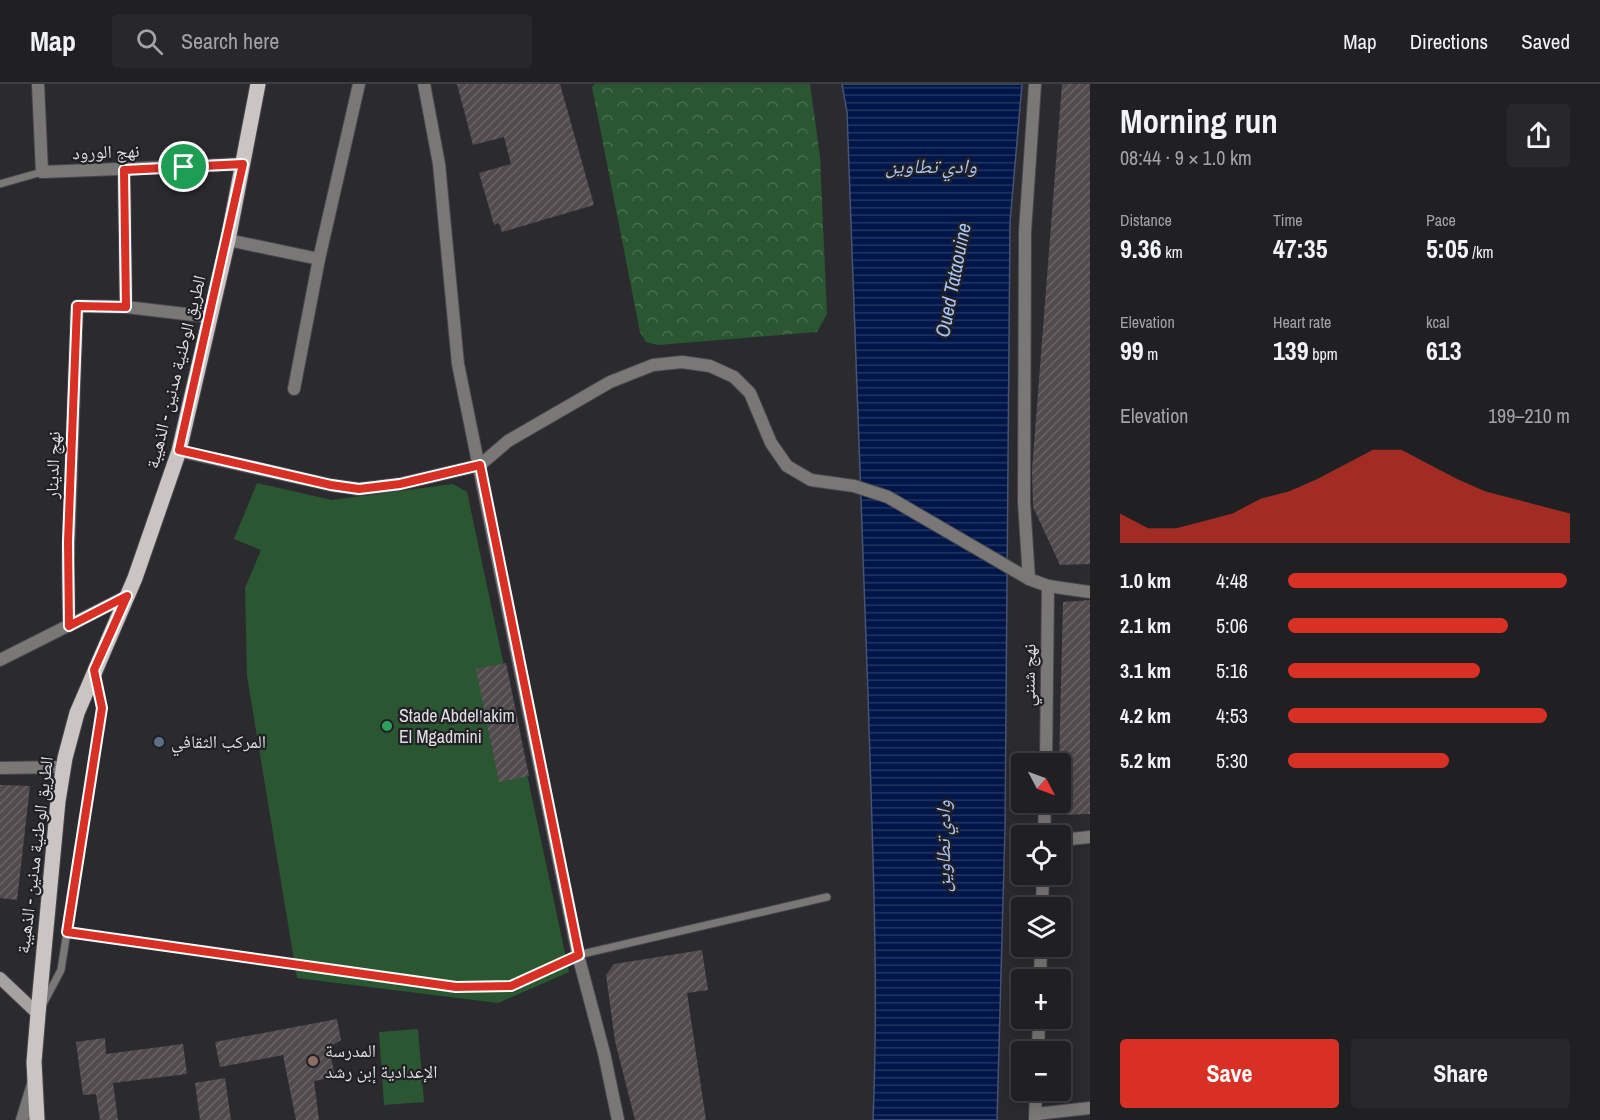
<!DOCTYPE html>
<html lang="en">
<head>
<meta charset="utf-8">
<style>
  body { margin:0; font-family:"Archivo Narrow","Noto Naskh Arabic",sans-serif; background:#28282b; color:#f1f3f6; height:100vh; display:flex; flex-direction:column; font-size:22px; white-space:nowrap }
  * { box-sizing:border-box; margin:0 }
  p { font-size:20px; color:#a2a3a6 }
  .icon { flex:none; width:33px; height:33px; fill:none; stroke:currentColor; stroke-width:2; stroke-linecap:round; stroke-linejoin:round }
  .map { position:relative; flex:1; overflow:hidden }
  .details { display:flex; flex-direction:column; background:#202023; width:510px }
  .details>* { flex:none }
  .needle { width:39px; rotate:131deg }
  .tools { position:absolute; left:1011px; top:669px; display:grid; gap:12px }
  .tools a { display:grid; place-items:center; width:60px; height:60px; border-radius:6px; background:#202023; box-shadow:0 3px 15px #0003,0 0 0 2px #3d3e41; font-size:30px }
  .pin { position:absolute; display:grid; place-items:center; width:51px; height:51px; color:#fff; margin:-26px; border:3px solid #fff; border-radius:50%; box-shadow:0 2px 6px #0007 }
  .round { display:grid; place-items:center; flex:none; width:63px; height:63px; border-radius:6px; background:#28282b }
  .head { display:flex; align-items:center; justify-content:space-between; height:102px; padding:0 30px }
  h1 { font-size:33px; font-weight:800; line-height:45px }
  .metrics { display:grid; grid-template-columns:repeat(3,1fr); gap:9px; height:102px; padding:6px 30px }
  .metrics div { display:grid; align-content:center }
  .metrics b { font-size:26px; font-weight:800 }
  .metrics small { font-size:16px; font-weight:400 }
  .metrics p { font-size:16px }
  .chart { height:168px; padding:12px 30px }
  .chart p { display:flex; justify-content:space-between }
  .chart svg { width:100%; height:108px; margin-top:6px; fill:#d93025; opacity:.7 }
  .button { display:flex; gap:12px; margin-top:auto; padding:12px 30px }
  .button a { flex:1; height:69px; border-radius:6px; background:#d93025; color:#fff; font-size:24px; font-weight:800; line-height:69px; text-align:center }
  .button a+a { background:#28282b; color:#f1f3f6 }
  ul { padding:0 30px; list-style:none; font-size:20px }
  li { display:grid; grid-template-columns:96px 72px 1fr; align-items:center; height:45px }
  li i { height:15px; border-radius:8px; background:#d93025 }
  header { display:flex; align-items:center; gap:36px; box-sizing:border-box; height:84px; padding:0 30px; background:#202023; border-bottom:2px solid #3d3e41 }
  header strong { font-size:28px }
  nav { display:flex; gap:33px; margin-inline-start:auto; font-size:21px }
  .search { width:420px; height:54px; background:#28282b; display:flex; align-items:center; gap:15px; box-sizing:border-box; padding:0 21px; border-radius:6px; color:#a2a3a6; font-size:22px }
  main { display:flex; flex:1; min-height:0 }
  .map>svg:first-child { display:block }
  .park { fill:url(#park-crowns) }
  .pitch { fill:#2a5732 }
  .water { fill:url(#water-rules); stroke:#435276; stroke-width:1.5 }
  .building { fill:url(#building-hatch) }
  .lines { fill:none; stroke-linecap:round; stroke-linejoin:round }
  .service-casing { stroke:#48484c; stroke-width:9 }
  .minor-casing { stroke:#48484c; stroke-width:14 }
  .secondary-casing { stroke:#48484c; stroke-width:14 }
  .primary-casing { stroke:#48484c; stroke-width:17 }
  .service { stroke:#7a7777; stroke-width:7 }
  .minor { stroke:#7a7777; stroke-width:12 }
  .secondary { stroke:#a7a2a2; stroke-width:12 }
  .primary { stroke:#cac4c3; stroke-width:15 }
  .route-casing { stroke:#fff; stroke-width:12 }
  .route { stroke:#d93025; stroke-width:8 }
  .leisure-dot { fill:#2e9e5b; stroke:#212125; stroke-width:2 }
  .service-dot { fill:#5c6f8a; stroke:#212125; stroke-width:2 }
  .education-dot { fill:#8d6e63; stroke:#212125; stroke-width:2 }
  .labels { text-anchor:middle; stroke-width:4.5; stroke-linejoin:round; paint-order:stroke }
  .street-label { font-size:18px; fill:#dfdfe2; stroke:#212125 }
  .poi-label { font-size:18px; fill:#dfdfe2; stroke:#212125; text-anchor:start }
  .water-label { font-size:20px; font-style:italic; fill:#a9c5f8; stroke:#212125 }
</style>
</head>
<body>
<header>
<strong>Map</strong>
<div class="search"><svg class="icon" aria-label="search" viewBox="0 0 24 24"><circle cx="10" cy="10" r="6"/><path d="M15 15l6 6"/></svg>Search here</div>
<nav><a>Map</a><a>Directions</a><a>Saved</a></nav>
</header>
<main>
<div class="map">
<svg width="1090" height="1036" viewBox="0 0 1090 1036">
  <defs>
    <pattern id="park-crowns" width="20" height="18" patternUnits="userSpaceOnUse" patternTransform="scale(1.5)"><rect width="20" height="18" fill="#2a5732"/><path d="M2 6a3 3 0 1 1 6 0M12 15a3 3 0 1 1 6 0" fill="none" stroke="#486f4f"/></pattern>
    <pattern id="water-rules" width="6" height="5" patternUnits="userSpaceOnUse" patternTransform="scale(1.5)"><rect width="6" height="5" fill="#001548"/><path d="M0 2.5h6" fill="none" stroke="#253762"/></pattern>
    <pattern id="building-hatch" width="6" height="6" patternUnits="userSpaceOnUse" patternTransform="scale(1.5)"><rect width="6" height="6" fill="#514b4e"/><path d="M-1 1l2-2M0 6l6-6M5 7l2-2" fill="none" stroke="#6a6467"/></pattern>
  </defs>
  <rect width="100%" height="100%" fill="#2b2b2f"/>
  <path class="park" d="M595,0h215l10,73 7,157 -10,18 -159,13 -12,-3 -6,-10 -48,-245z"/>
  <g class="pitch">
    <path d="M257,399l75,17 121,-16 14,8 102,480 -71,31 -201,-25 -50,-302 -2,-88 16,-38 -27,-11z"/>
    <path d="M418,945l6,73 -40,3 -5,-73z"/>
  </g>
  <path class="water" d="M842,0h180l-12,138 -5,605 -8,293h-124c6,-142 -1,-284 -5,-426 -6,-194 -13,-388 -21,-582z"/>
  <g class="building">
    <path d="M457,0h103l34,121 -92,27 -3,-9 -5,2 -15,-52 32,-9 -7,-27 -31,8z"/>
    <path d="M1062,0h28v480l-30,1 -27,-58 -1,-37z"/>
    <path d="M1090,516v214l-30,1 -1,-51 4,-162z"/>
    <path d="M506,579l23,113 -30,6 -23,-113z"/>
    <path d="M0,701l30,1 -13,114 -17,-2z"/>
    <path d="M702,866l6,40 -21,3 19,127h-71l-20,-79 -9,-66 8,-11z"/>
    <path d="M337,935l4,21 -12,7 6,30 -21,4 5,39h-23l-13,-65 -63,12 -5,-25z"/>
    <path d="M105,954l1,16 77,-10 4,30 -74,9 5,37h-18l-4,-26 -13,1 -7,-53z"/>
    <path d="M225,994l6,42h-31l-5,-37z"/>
  </g>
  <g class="lines">
    <g class="service-casing">
      <g id="service">
        <path d="M0,100l42,-12"/>
        <path d="M67,848l389,55 55,-1 67,-31 249,-58"/>
        <path d="M43,920l18,-34 41,-262 -6,-30"/>
      </g>
    </g>
    <g class="minor-casing">
      <g id="minor">
        <path d="M38,0l4,88 201,-8"/>
        <path d="M424,0l15,80 19,200 120,591 26,98 14,67"/>
        <path d="M124,86l2,137"/>
        <path d="M228,156l91,19"/>
        <path d="M294,305l25,-130 40,-175"/>
        <path d="M179,367l152,34 28,4 41,-5 80,-19 28,-24 102,-59 43,-17 29,-3 28,4 24,11 16,16 21,50 16,23 24,14 43,6 34,11 141,82 19,7 42,6"/>
        <path d="M1029,495l-5,-77 1,-270 10,-148"/>
        <path d="M69,542l-1,-63 9,-257 49,1 85,10"/>
        <path d="M0,576l127,-64"/>
        <path d="M1046,680l2,-178"/>
        <path d="M0,684l64,-1"/>
        <path d="M1044,752l1,-34"/>
        <path d="M1060,756l30,-3"/>
        <path d="M1042,824l1,-34"/>
        <path d="M1040,896l1,-34"/>
        <path d="M1038,968l1,-34"/>
        <path d="M1036,1030l54,-6"/>
        <path d="M22,1036l11,-36"/>
        <path d="M1035,1036l1,-30"/>
      </g>
    </g>
    <g class="secondary-casing">
      <path id="secondary" d="M0,894l38,36"/>
    </g>
    <g class="primary-casing">
      <path id="primary" d="M37,1036l-3,-58 4,-48 20,-213 7,-43 12,-45 58,-135 44,-127 49,-211 30,-156"/>
    </g>
    <use href="#service" class="service"/>
    <use href="#minor" class="minor"/>
    <use href="#secondary" class="secondary"/>
    <use href="#primary" class="primary"/>
  </g>
  <g class="lines">
    <g class="route-casing">
      <path id="route" d="M243,80l-64,286 152,35 28,4 41,-5 80,-19 99,490 -68,31 -55,1 -389,-55 35,-224 -8,-38 33,-74 -58,30 -1,-84 9,-236 49,1 -2,-137z"/>
    </g>
    <use href="#route" class="route"/>
  </g>
  <circle class="leisure-dot" cx="387" cy="642" r="6"/>
  <circle class="service-dot" cx="159" cy="658" r="6"/>
  <circle class="education-dot" cx="313" cy="977" r="6"/>
  <g class="labels">
    <g class="street-label">
      <text transform="translate(106 68) rotate(-2)" y="6">نهج الورود</text>
      <text transform="translate(176 288) rotate(-76)" y="6">الطريق الوطنية مدنين - الذهيبة</text>
      <text transform="translate(53 381) rotate(-88)" y="6">نهج الدينار</text>
      <text transform="translate(1029 591) rotate(-89)" y="6">نهج شنني</text>
      <text transform="translate(35 771) rotate(-83)" y="6">الطريق الوطنية مدنين - الذهيبة</text>
    </g>
    <g class="poi-label">
      <text x="399" y="638">Stade Abdelاakim<tspan x="399" dy="21">El Mgadmini</tspan></text>
      <text x="171" y="664">المركب الثقافي</text>
      <text x="325" y="973">المدرسة<tspan x="325" dy="21">الإعدادية إبن رشد</tspan></text>
    </g>
    <g class="water-label">
      <text x="931" y="89">وادي تطاوين</text>
      <text transform="translate(953 196) rotate(-79)" y="7">Oued Tataouine</text>
      <text transform="translate(943 762) rotate(-90)" y="7">وادي تطاوين</text>
    </g>
  </g>
</svg>
<div class="tools">
<a><svg class="needle" viewBox="-14 -14 28 28"><path d="M0-13l5 13h-10z" fill="#e53935"/><path d="M0 13l5-13h-10z" fill="#a2a3a6"/></svg></a>
<a><svg class="icon" aria-label="locate" viewBox="0 0 24 24"><circle cx="12" cy="12" r="6"/><path d="M12 2v4M12 18v4M2 12h4M18 12h4"/></svg></a>
<a><svg class="icon" aria-label="layers" viewBox="0 0 24 24"><path d="M12 4l9 5-9 5-9-5zM3 14l9 5 9-5"/></svg></a>
<a>+</a>
<a>−</a>
</div>
<div class="pin" style="left:184px;top:83px;background:#1e9e55"><svg class="icon" aria-label="arrive" viewBox="0 0 24 24"><path d="M6 21V4h12l-3 4 3 4H6"/></svg></div>
</div>
<section class="details">
<div class="head"><div><h1>Morning run</h1><p>08:44 · 9 × 1.0 km</p></div><a class="round"><svg class="icon" aria-label="share" viewBox="0 0 24 24"><path d="M12 15V3M7 8l5-5 5 5M5 13v7h14v-7"/></svg></a></div>
<div class="metrics">
<div><p>Distance</p><b>9.36<small> km</small></b></div>
<div><p>Time</p><b>47:35</b></div>
<div><p>Pace</p><b>5:05<small> /km</small></b></div>
</div>
<div class="metrics">
<div><p>Elevation</p><b>99<small> m</small></b></div>
<div><p>Heart rate</p><b>139<small> bpm</small></b></div>
<div><p>kcal</p><b>613</b></div>
</div>
<div class="chart"><p><span>Elevation</span>199–210 m</p>
<svg viewBox="0 0 160 44" preserveAspectRatio="none"><path d="M0 44V32L10 38L20 38L30 35L40 32L50 26L60 23L70 18L80 12L90 6L100 6L110 12L120 18L130 23L140 26L150 29L160 32V44z"/></svg>
</div>
<ul>
<li><b>1.0 km</b>4:48<i style="width:99%"></i></li>
<li><b>2.1 km</b>5:06<i style="width:78%"></i></li>
<li><b>3.1 km</b>5:16<i style="width:68%"></i></li>
<li><b>4.2 km</b>4:53<i style="width:92%"></i></li>
<li><b>5.2 km</b>5:30<i style="width:57%"></i></li>
</ul>
<div class="button"><a>Save</a><a>Share</a></div>
</section>
</main>
</body>
</html>
